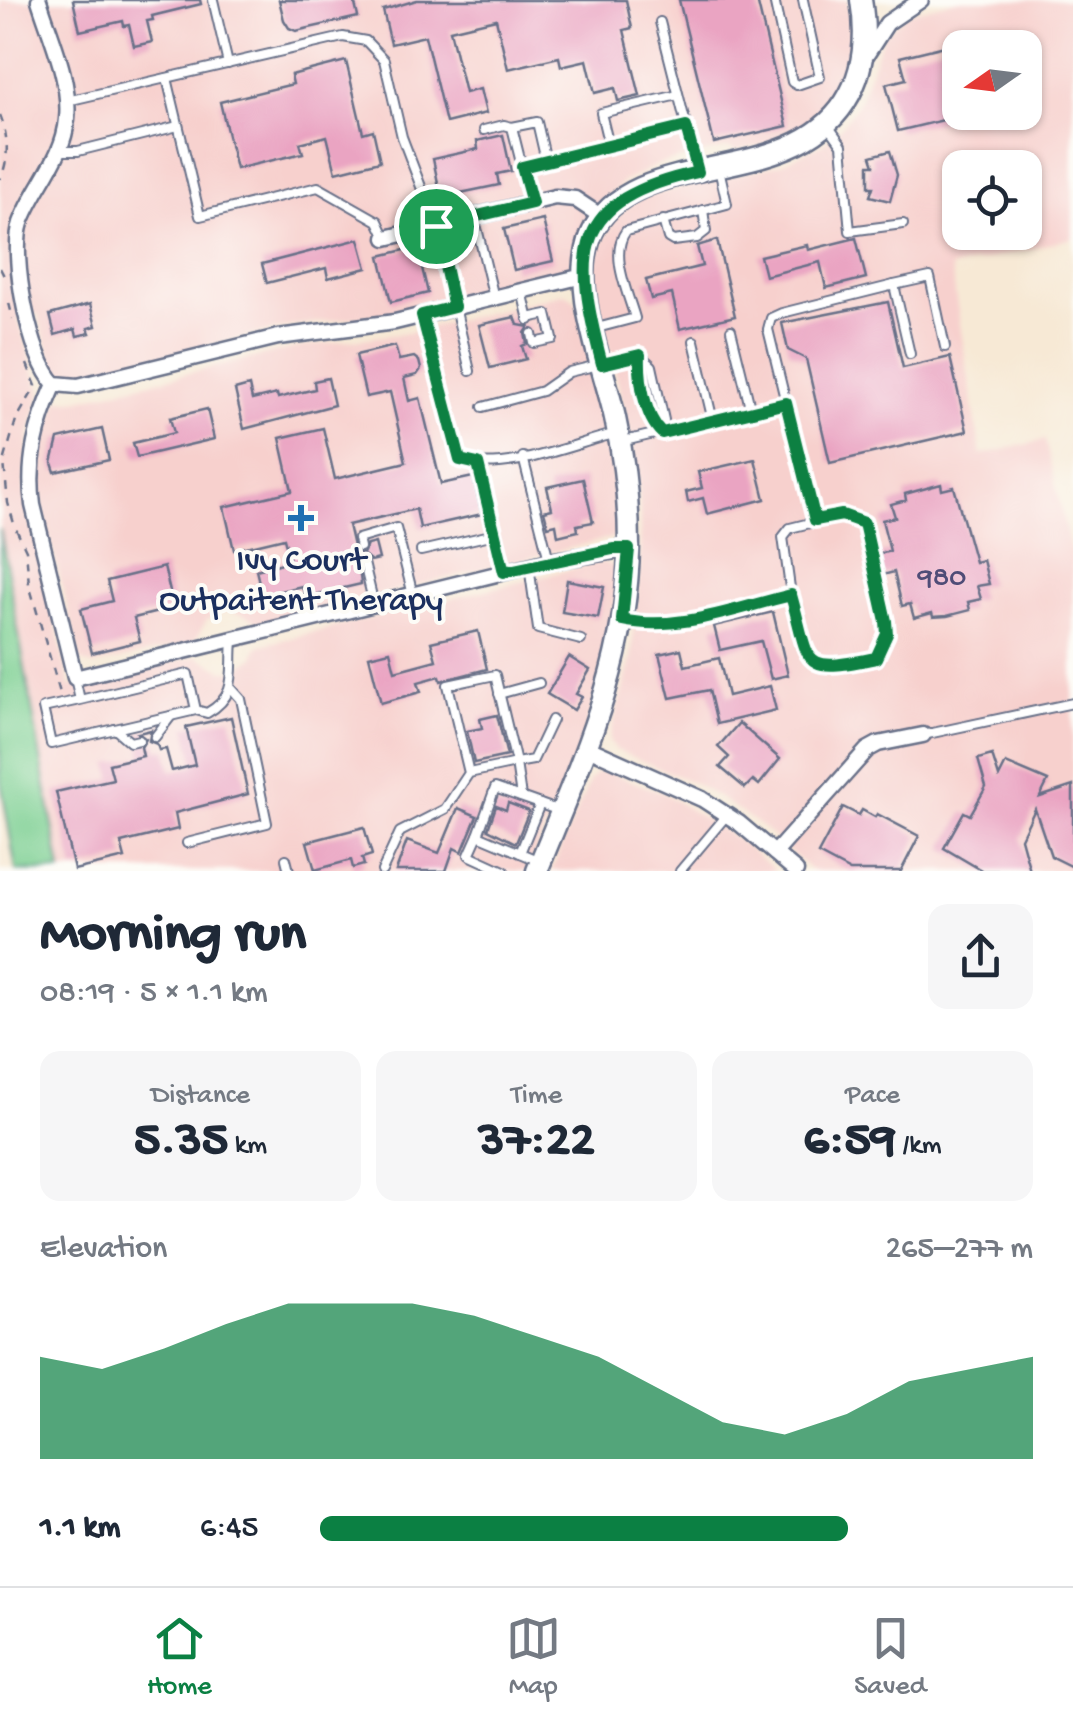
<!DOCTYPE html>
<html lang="en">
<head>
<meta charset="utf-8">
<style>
  body { margin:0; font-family:"Gochi Hand",sans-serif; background:#f6f6f7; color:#1f2937; height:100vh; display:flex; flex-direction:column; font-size:38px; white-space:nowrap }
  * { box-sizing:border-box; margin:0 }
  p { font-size:32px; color:#747a83 }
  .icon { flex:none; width:55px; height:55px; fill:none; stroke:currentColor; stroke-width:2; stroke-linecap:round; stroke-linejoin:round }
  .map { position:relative; height:871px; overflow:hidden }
  .side { display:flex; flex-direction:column; background:#fff; flex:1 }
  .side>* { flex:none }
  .needle { width:65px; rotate:256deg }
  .buttons { position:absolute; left:942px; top:30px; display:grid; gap:20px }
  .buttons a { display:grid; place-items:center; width:100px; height:100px; border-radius:20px; background:#fff; box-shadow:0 2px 8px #0004; font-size:50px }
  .pin { position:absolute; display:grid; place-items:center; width:85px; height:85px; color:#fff; margin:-42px; border:5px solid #fff; border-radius:50%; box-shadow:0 2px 10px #0007 }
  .round { display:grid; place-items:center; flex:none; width:105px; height:105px; border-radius:20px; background:#f6f6f7 }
  .overview { display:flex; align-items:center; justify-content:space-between; height:170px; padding:0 40px }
  h1 { font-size:55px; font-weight:800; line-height:75px }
  .figures { display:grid; grid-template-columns:repeat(3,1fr); gap:15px; height:170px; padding:10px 40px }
  .figures div { display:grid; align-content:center; border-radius:20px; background:#f6f6f7; text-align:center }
  .figures b { font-size:50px; font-weight:800 }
  .figures small { font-size:28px; font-weight:400 }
  .figures p { font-size:28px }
  .chart { height:280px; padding:20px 40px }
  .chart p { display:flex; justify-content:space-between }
  .chart svg { width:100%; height:180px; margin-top:10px; fill:#0b8043; opacity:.7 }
  ul { padding:0 40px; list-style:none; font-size:32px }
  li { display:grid; grid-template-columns:160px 120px 1fr; align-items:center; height:75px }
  li i { height:25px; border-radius:12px; background:#0b8043 }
  .menu { display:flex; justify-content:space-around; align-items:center; height:140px; border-top:2px solid #e0e1e3; background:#fff; font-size:28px; color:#747a83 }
  .menu a { display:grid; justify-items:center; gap:5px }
  .menu .active { color:#0b8043 }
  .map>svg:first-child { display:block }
  .built { fill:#f7d0cd; fill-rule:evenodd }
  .green { fill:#7bcf92; stroke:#4b7f78; stroke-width:2.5 }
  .building { fill:#eaa4c2 }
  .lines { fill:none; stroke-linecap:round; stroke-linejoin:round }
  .lane-casing { stroke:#687088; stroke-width:12 }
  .street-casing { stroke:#687088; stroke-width:19 }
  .secondary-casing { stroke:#687088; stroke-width:25 }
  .path { stroke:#687088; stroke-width:2.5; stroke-dasharray:8 8; stroke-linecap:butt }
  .lane { stroke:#fff; stroke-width:8 }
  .street { stroke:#fff; stroke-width:14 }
  .secondary { stroke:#fff; stroke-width:20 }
  .route-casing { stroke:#fff; stroke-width:20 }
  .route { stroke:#0b8043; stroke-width:12 }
  .poi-dot { fill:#1f6fb2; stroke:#fdfcf7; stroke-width:4 }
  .labels { text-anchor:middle; stroke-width:8; stroke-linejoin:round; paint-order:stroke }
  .number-label { font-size:30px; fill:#4f4c77 }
  .poi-label { font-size:35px; fill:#1b2f5e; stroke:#fdfcf7 }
</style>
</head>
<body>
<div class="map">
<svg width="1073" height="871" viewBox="0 0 1073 871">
  <rect width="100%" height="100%" fill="#fdfcf7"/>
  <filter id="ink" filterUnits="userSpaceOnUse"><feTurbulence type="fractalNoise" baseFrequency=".01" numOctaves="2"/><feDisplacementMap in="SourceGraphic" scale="20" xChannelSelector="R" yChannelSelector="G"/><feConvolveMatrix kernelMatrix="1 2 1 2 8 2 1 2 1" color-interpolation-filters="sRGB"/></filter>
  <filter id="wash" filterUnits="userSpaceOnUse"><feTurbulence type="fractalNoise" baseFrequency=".0048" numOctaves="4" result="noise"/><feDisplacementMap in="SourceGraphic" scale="40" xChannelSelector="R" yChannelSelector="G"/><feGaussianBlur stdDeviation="2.25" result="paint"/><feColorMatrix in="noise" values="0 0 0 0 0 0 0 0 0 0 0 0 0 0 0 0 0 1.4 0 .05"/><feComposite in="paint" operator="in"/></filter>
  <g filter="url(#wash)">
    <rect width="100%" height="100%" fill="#f7e9d5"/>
    <g class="built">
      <path d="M0,0h847l6,23 -2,39 -12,34 -27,29 -34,17 -41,9 -9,-3 -68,16 -37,18 -27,28 -12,20 -14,36 -10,7 -173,41 -91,11 -222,53h-9l-12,-10 -15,-55 -20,5 23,76 -12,42 -5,49 46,201 127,-30 26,14 12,1 19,-14 4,-11 344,-84 14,5 1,16 -10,73 -27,91 -53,124h-466l-61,-342z"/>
      <path d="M956,0h117v238l-122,30 30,187 64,-15 28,121v310h-261l-49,-43 -36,-25 -33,-20 -78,-33 -7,-10 22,-81 9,-94v-52l-2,-38 -8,-44 -34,-135 -2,-30 8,-24 16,-26 22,-18 141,-34 43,-21 18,-17 16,-23 25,-67 25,-23zM960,48h65v64h-65zM960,168h65v64h-65z"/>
      <path d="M565,293l11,8 28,115 12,83 -1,38 -356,87 -14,-9 -18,-4 -20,9 -14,23 -100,23 -12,-5 -40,-157 -2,-34 3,-22 16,-48h18l223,-53 109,-14z"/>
      <path d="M605,771l60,23 72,45 39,32h-225l39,-91 6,-7z"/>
    </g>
    <path class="green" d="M0,529l61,342h-45l-16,-94z"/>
    <g id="blocks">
      <g class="building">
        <path d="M73,0h127l1,4 -49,12 1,4 -6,1 5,21 -18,4 -5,-21 -5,1 -1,-5 -43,10z"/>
        <path d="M279,0h75l4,17 -62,14 -7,-3 -5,-8z"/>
        <path d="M417,0h209l6,28 -8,2 16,66 -22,5 -3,-13 -20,5 -8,-33 -26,6 -2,-9 -51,12 -12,-50 -46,11 15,63 15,-4 6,24 -40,10 -21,-87 -34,8 -8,-34z"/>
        <path d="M679,0h78l30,126 -73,17z"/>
        <path d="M949,45l11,37v34l-62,15 -12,-47 20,-5 -6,-22z"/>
        <path d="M346,61l17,72 10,-3 7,31 -44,11 -9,-36 -27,7 3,10 -67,16 -16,-67 73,-18 -2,-9z"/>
        <path d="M503,135l8,36 -14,3 2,11 -58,12 -8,-38 45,-10 -1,-8z"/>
        <path d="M890,151l7,24 -7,26 -20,-5 3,-9h-4v-22h5l-3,-9z"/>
        <path d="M543,220l10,41 -39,9 -10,-41z"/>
        <path d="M856,238l10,40 -40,10 -6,-26 -55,14 -5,-20 47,-11 1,5z"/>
        <path d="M359,239l8,29 -39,10 -2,-10 -59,15 -5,-19z"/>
        <path d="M717,240l18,76 -55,13 -8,-35 -21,5 -5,-19 56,-14 -5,-20z"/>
        <path d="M417,247l11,46 -37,9 -11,-46z"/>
        <path d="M888,302l15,66 47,-11 17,74 -137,32 -24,-104 -18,-9 -6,-27z"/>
        <path d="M90,304l6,22 -8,2 2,5 -13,3 -2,-7 -20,6 -5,-20z"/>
        <path d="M515,317l3,8 11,2 -4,6 2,11 -5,2 4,13 -36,9 -11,-43z"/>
        <path d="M395,346l4,14 15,-3 5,4 2,8 -4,6 -13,3 5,23 11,-3 21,86 32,-7 9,37 -62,14 -4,-19 -68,16 6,26 9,3 4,-9 8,-2 4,16 -8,2 -6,-5 -7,2 3,26 -56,13 -3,-11 -40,9 -6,-25 34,-9 -6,-23 -50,12 -10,-43 68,-16 -12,-53 43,-10 12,51 71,-17 -16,-70 -24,5 -10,-42z"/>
        <path d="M328,378l6,27 -90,24 -9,-39 14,-4 3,14 25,-6 1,4 37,-9 -1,-8z"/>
        <path d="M207,409l7,30 -77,18 -4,-14 41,-10 -4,-15z"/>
        <path d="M102,429l7,31 -54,12 -3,-9 6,-24z"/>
        <path d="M755,459l10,40 -58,15 -4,-16 -15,4 -2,-10 16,-4 -4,-16z"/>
        <path d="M583,479l10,43 -16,3 1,6 -20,5 -2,-12 -8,2 -4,-15 8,-2 -5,-22z"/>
        <path d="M941,484l1,6 12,-3 21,75 8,-2 6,24 -12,2 4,13 -13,3 2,8 -23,6 -14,1 -1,-4 -18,5 -4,-14 -8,2 -8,-34 -11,3 -4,-21 11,-3 -8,-31 13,-3 -4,-13 15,-4 -1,-6z"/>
        <path d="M164,567l10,41 -40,10 6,23 -48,12 -11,-44 31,-8 -5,-20z"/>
        <path d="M567,580l37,7 -6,31 -36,-6z"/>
        <path d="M773,612l15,63 -17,4 -10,-38 -41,9 -6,-24z"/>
        <path d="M478,631l9,38 -46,12 -1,-5 -22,6 3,10 -40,11 -12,-47 21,-5 5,20 41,-11 -5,-18z"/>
        <path d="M681,649l4,17 34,-8 9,38 42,-10 6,24 -59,14 -8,-34 -39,8 -11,-44z"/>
        <path d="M569,657l21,13 -14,24 6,3 -8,13 -27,-16z"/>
        <path d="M497,715l10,41 -33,7 -7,-32 15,-3 -2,-9z"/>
        <path d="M231,717l17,77 -73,19 3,16 -57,14 4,15 -51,12 -18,-78 57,-13 -4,-15 34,-8 -2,-9 5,-8 -8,-6 13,-3 -2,11 8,3 2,6 7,-1 6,22 23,-6 -9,-38z"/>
        <path d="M739,723l41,36 -21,26 -6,-5 -8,8 -25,-21 9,-10 -11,-10z"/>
        <path d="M992,755l7,22 7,-14 42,18 -8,16 33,-11v81l-22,-11 -16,-47 -14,29 9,33h-47l-39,-23 20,-36 6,3 16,-28 -8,-28z"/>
        <path d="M508,803l21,8 -13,32 -28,-14 8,-23 10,4z"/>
        <path d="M843,807l16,8 3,-5 13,7 2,-3 42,22 -18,35h-51l-32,-17z"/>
        <path d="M458,808l19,8 -15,36 -8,-4 -8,23h-50l11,-30 32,12z"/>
        <path d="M364,827l8,28 -10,3 2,7 -11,3 -2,-8 -36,10 -8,-28z"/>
      </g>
    </g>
  </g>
  <g filter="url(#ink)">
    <use href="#blocks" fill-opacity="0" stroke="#687088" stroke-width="2.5"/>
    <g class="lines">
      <g class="lane-casing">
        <g id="lane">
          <path d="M213,0l15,64"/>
          <path d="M774,0l18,82 5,3 23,-8 -17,-77"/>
          <path d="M660,22l37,146"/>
          <path d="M167,78l33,138 118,-29 60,34 8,17"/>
          <path d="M678,95l-77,18 8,33 77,-19"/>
          <path d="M67,101l276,-64 23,4 18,19 18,77 34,89 34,145"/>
          <path d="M827,124l15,21 8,86 53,-7"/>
          <path d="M484,130l20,-5 8,2"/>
          <path d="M58,151h20l100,-25"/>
          <path d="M522,167l87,-21"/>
          <path d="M531,203l-19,-76 25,-5 9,39"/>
          <path d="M474,216l20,82"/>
          <path d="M663,220l5,18 5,3 24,-3 9,-7 -3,-21"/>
          <path d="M894,285l36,-8 15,70"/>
          <path d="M522,291l7,29"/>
          <path d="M423,315l38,145c43,14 112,-16 156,-27"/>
          <path d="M528,318l19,-4 6,25 -19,4 -2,-9"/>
          <path d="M593,329l42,-11c-7,-25 -26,-64 -9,-87l101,-27 -8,-35"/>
          <path d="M731,330l20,81"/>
          <path d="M694,341l19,80"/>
          <path d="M640,355l12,11 12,54 -2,13c-18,-17 -23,-54 -22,-78z"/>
          <path d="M786,403l-18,-74 3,-11 11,-5 112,-28 16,69"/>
          <path d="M483,407l59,-16 27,-19 71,-17"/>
          <path d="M620,442l166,-39 29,117"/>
          <path d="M523,457l26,103"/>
          <path d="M478,464l26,108"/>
          <path d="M842,515l22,8 22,98 1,13 -11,24 -52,9 -15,-10 -18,-62 -8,-58 7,-9z"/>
          <path d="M360,547l-2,-8 38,-11 17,67"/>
          <path d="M421,551l74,-17"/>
          <path d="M364,563l10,42"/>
          <path d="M529,566l9,63 43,11"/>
          <path d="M622,621c57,11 115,-12 169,-26"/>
          <path d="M75,678l5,22 -37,8 8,36 145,-34 -8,-36 -108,26"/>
          <path d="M499,694l40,-11"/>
          <path d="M196,710l11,3c32,-18 23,-40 26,-73"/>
          <path d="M115,729l15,13 9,-2"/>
          <path d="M923,735l150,-32"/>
          <path d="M155,737l16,-21"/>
          <path d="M521,797l-5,-34 17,-3 19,-40"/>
          <path d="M478,835l17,-47 62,22"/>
          <path d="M187,843l80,-20 -26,-124 -9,-10"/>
          <path d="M520,853l20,-49"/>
          <path d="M286,859l3,12"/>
          <path d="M382,871l18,-39 45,-23 24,-36 47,-10 -21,-88 -47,10 21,88"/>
          <path d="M504,871l-35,-16 9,-20 59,25"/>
          <path d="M680,871l47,-56"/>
        </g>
      </g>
      <g class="street-casing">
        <g id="street">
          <path d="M39,0c11,36 32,80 28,119 -3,39 -33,68 -46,104 -11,33 9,137 34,161l23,2 200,-49 117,-15 188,-46"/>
          <path d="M865,57l22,-34 34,-23"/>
          <path d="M386,238l169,-41 20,2 27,18"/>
          <path d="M55,384c-18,40 -28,77 -22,121l42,173 474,-117 80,-12"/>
          <path d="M588,748l114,51 37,24 57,48"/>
          <path d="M775,853l92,-103 11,-6 45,-9"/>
        </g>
      </g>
      <g class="secondary-casing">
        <path id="secondary" d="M537,871c43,-107 91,-208 92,-326 0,-42 -5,-86 -14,-127 -12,-55 -46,-132 -23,-185 39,-87 197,-43 253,-131 20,-31 22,-66 16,-102"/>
      </g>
      <g class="path">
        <path d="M0,115c8,19 10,45 0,64"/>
        <path d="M0,268l6,12"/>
        <path d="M9,303l4,16"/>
        <path d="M27,364l9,22 -20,34 -12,42 4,41 7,24 11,23 3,34 31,109"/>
      </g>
      <use href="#lane" class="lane"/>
      <use href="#street" class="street"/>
      <use href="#secondary" class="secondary"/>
    </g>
  </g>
  <g class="lines" filter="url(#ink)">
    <g class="route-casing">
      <path id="route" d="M686,127l12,45c-128,28 -125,81 -96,192l38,-9c-1,24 4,61 22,78l124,-30 29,117 27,-5 22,8 22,98 1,13 -11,24c-78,16 -65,7 -85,-63 -54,13 -112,37 -169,25l7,-71h-16l-109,23 -26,-108 -18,-4 -38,-145 32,-8 -18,-81 96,-23 -10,-36z"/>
    </g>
    <use href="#route" class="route"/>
  </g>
  <path class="poi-dot" d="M296 503h10v10h10v10h-10v10h-10v-10h-10v-10h10z"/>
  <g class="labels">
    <g class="number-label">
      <text x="942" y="585">980</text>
    </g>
    <g class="poi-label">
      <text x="301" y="569">Ivy Court<tspan x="301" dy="40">Outpaitent Therapy</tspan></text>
    </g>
  </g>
</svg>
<div class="buttons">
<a><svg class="needle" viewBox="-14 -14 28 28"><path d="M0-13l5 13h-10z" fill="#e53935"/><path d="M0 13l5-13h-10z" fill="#747a83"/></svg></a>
<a><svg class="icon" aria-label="locate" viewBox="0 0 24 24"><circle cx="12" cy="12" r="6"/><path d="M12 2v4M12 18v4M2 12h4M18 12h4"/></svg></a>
</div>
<div class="pin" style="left:436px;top:226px;background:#1e9e55"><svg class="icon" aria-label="arrive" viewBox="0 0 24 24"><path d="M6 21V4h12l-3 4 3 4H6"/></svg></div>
</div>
<section class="side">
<div class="overview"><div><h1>Morning run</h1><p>08:19 · 5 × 1.1 km</p></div><a class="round"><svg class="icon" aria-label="share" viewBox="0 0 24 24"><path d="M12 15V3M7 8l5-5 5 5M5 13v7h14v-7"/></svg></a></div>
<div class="figures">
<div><p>Distance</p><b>5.35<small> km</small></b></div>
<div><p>Time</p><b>37:22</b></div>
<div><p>Pace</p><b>6:59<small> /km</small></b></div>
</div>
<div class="chart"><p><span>Elevation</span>265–277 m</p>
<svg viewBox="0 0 160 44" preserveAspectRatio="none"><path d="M0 44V19L10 22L20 17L30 11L40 6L50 6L60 6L70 9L80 14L90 19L100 27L110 35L120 38L130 33L140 25L150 22L160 19V44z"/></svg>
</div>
<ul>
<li><b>1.1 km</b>6:45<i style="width:74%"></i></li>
</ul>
</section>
<nav class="menu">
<a class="active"><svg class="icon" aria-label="home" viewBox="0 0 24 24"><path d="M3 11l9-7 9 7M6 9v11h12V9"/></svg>Home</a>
<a><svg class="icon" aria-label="map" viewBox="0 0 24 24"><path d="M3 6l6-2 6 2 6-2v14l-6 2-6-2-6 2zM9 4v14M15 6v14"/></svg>Map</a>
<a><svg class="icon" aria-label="saved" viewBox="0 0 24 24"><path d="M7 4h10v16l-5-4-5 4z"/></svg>Saved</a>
</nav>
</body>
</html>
